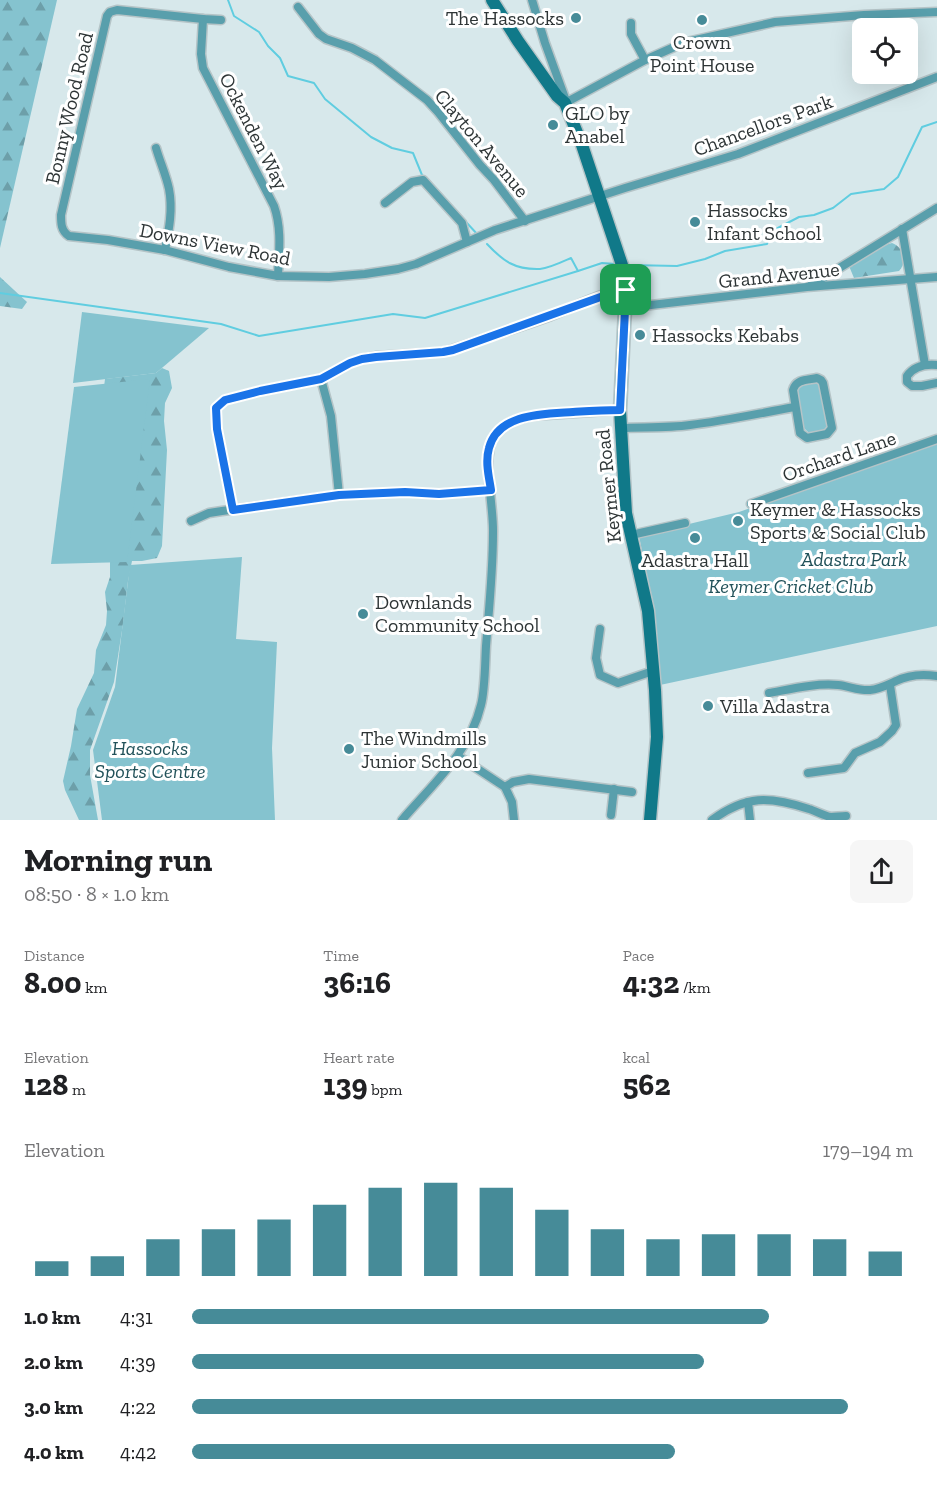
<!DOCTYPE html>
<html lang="en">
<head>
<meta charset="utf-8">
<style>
  body { margin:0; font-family:"Zilla Slab",serif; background:#f6f6f6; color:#202124; height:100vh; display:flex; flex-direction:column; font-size:22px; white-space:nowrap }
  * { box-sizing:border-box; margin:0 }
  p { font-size:20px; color:#757577 }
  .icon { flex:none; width:33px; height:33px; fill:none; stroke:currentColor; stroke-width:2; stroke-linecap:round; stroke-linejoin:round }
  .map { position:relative; height:820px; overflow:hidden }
  .details { display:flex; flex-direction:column; background:#fff; flex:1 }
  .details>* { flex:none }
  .fabs { position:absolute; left:852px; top:18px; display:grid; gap:12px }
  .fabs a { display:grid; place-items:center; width:66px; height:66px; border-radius:9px; background:#fff; box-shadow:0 6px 24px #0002; font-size:30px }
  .pin { position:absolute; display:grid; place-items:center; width:51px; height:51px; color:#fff; margin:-26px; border-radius:12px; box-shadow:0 3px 9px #0006 }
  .round { display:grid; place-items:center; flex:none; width:63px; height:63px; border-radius:9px; background:#f6f6f6 }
  .summary { display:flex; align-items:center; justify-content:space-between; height:102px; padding:0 24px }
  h1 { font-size:33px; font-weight:700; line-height:45px }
  .stats { display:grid; grid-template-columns:repeat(3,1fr); gap:9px; height:102px; padding:6px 24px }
  .stats div { display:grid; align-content:center }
  .stats b { font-size:30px; font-weight:700 }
  .stats small { font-size:16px; font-weight:400 }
  .stats p { font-size:16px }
  .chart { height:168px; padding:12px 24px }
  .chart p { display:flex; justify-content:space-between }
  .chart svg { width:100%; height:108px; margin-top:6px; stroke:#468b98; stroke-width:6 }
  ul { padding:0 24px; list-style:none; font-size:20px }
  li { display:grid; grid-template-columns:96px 72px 1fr; align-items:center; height:45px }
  li i { height:15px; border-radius:8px; background:#468b98 }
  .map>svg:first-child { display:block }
  .forest { fill:url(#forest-firs) }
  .green { fill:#85c3cf }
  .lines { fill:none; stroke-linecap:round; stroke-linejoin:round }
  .stream { stroke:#60cde0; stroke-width:2 }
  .street-casing { stroke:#b5c4c7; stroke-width:11 }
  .secondary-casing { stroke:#b5c4c7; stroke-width:15 }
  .street { stroke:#599fac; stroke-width:8 }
  .secondary { stroke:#107989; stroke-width:12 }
  .route-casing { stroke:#fff; stroke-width:12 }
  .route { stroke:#1a73e8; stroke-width:8 }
  .poi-dot { fill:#468b98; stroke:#fff; stroke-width:2 }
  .labels { text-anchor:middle; stroke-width:6; stroke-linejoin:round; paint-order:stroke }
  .poi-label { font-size:20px; fill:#2e3536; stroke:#fff; text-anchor:start }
  .street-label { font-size:20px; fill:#2e3536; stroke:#fff }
  .park-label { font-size:20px; font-style:italic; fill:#215159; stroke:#fff }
</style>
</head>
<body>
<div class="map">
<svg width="937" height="820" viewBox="0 0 937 820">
  <defs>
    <pattern id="forest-firs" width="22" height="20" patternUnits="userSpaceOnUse" patternTransform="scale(1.5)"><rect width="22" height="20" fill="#85c3cf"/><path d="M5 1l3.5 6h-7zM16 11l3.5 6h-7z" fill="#6d9fa9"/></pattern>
  </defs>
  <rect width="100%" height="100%" fill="#d7e8eb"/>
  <g class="forest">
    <path d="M0,0h57l-57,248z"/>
    <path d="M892,243c12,5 16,18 7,28l-45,7 -5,-12 36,-21z"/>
    <path d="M0,277l27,25 -5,7 -22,-3z"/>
    <path d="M162,368l7,3 3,17 -7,15 -1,18 3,29 -5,96 -5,12 -15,3h-10l-4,20 -5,43 -9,58 -24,68v25l8,45h-19l-14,-30 -2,-9 8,-35 6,-37 17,-36 2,-23 10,-25 1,-14 -2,-19 5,-15v-21l-7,-161 2,-16 51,-6z"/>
  </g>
  <g class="green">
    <path d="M82,312l127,16 -53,45 -83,10z"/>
    <path d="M150,379l-23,183 -76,2 23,-177z"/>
    <path d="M815,381l5,3 8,40c-3,8 -10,8 -18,10l-7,-7 -7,-36 5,-7z"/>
    <path d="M937,443v183l-277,59 -6,-74 -15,-75 100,-24z"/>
    <path d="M242,557l-6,82 41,3 -5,106 3,72h-173l-9,-70 22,-63 15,-122z"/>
  </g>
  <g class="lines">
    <g class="stream">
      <path d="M228,0l6,16 25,16 9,14 12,12 8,18 26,7 11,16 46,38 21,11 21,5 9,22 3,3"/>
      <path d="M466,222l12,13"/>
      <path d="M487,244c16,17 28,26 53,25 10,-1 22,-7 31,-11l7,13 24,-8 13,1"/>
      <path d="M629,265l48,1 28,-7 20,-8 42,-7 5,-13 27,-14 15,-2 19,-7 18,-14 33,-5 14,-12 24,-50 15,-5"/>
      <path d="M0,293l221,31 38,12 134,-22 32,4 153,-47"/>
    </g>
    <g class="street-casing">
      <g id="street">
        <path d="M532,0l13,43 20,55v5l80,-43 36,-16 10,-3 84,-19 89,-7 73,-3"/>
        <path d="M298,7l21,27 7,5 26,9 23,12 52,40 11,12 42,53 14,15 31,41"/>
        <path d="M203,19l-2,35 2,14 71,138c8,23 5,46 4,70"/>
        <path d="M221,20l-18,-1 -86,-9 -7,2 -3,4 -46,199c0,8 0,16 8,21l39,4 57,10 64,17 49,9 51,1 36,-3 33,-5 18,-5 79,-34 130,-42 113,-34 199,-77"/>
        <path d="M631,23v11l14,26"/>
        <path d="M156,148c4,14 10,27 13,41 4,20 0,41 -4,61"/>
        <path d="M385,203l27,-21 11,-2 39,43 5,19"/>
        <path d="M902,229l23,136"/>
        <path d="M810,286l127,-78"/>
        <path d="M625,308l182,-21 130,-10"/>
        <path d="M937,365c-11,-1 -23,1 -30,11v6l5,4h10l15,-3"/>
        <path d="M817,378l4,2 2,3 9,45 -5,6 -20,4 -7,-5 -7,-43c3,-11 14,-10 24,-12z"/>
        <path d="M321,379l10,37 8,79"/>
        <path d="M621,428c23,-1 47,0 69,-3 36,-4 70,-12 105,-18"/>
        <path d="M751,504l186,-65"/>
        <path d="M233,510l-16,-81 -1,-21 9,-8 35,-9 61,-12 29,-16 12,-4 15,-3 66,-4 10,-3c32,-11 65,-21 98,-33 20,-8 54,-25 75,-27"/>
        <path d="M191,521l18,-8 13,-2 117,-16 66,-3 34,2 52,-4"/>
        <path d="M631,535l54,-12"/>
        <path d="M600,629l-4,29 4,17 18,8 35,-12"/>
        <path d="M769,693c22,-4 46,-10 69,-8 11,1 21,6 32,5 10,-1 17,-5 26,-9 12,-6 28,-7 41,-5"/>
        <path d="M458,756l47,31 7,15 2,18"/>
        <path d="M808,773l36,-5 11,-15 25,-11 12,-11 4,-6 -6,-40"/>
        <path d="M505,787l8,-5 16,-3 103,13"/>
        <path d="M748,802l2,18"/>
        <path d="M611,815l3,-26"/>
        <path d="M402,820c30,-35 68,-68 79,-115 4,-15 4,-41 5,-59 3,-37 7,-75 7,-113 1,-25 -11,-75 0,-95 8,-14 23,-19 38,-22l89,-6"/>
        <path d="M712,820c34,-25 57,-24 97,-11 7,2 15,7 22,8 5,0 10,-1 15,-1"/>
      </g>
    </g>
    <g class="secondary-casing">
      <path id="secondary" d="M492,0l26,41 39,55 8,7 17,42 40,120 4,24 -6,121 6,103 22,98 7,79 2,47 -7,83"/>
    </g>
    <use href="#street" class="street"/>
    <use href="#secondary" class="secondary"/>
  </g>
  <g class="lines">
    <g class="route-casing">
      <path id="route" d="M620,290h6l-6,120c-16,0 -31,1 -47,2 -29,2 -75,1 -84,36 -4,14 0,29 2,42l-52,4 -34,-2 -66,3 -106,15 -16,-81 -1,-21 9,-8 35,-9 61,-12 29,-16 12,-4 14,-2 67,-5 10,-2z"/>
    </g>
    <use href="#route" class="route"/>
  </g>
  <g class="poi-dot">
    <circle cx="576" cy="18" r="6"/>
    <circle cx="702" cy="20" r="6"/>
    <circle cx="553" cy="125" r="6"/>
    <circle cx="695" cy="222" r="6"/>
    <circle cx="640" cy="335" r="6"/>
    <circle cx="738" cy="521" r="6"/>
    <circle cx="695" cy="538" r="6"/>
    <circle cx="363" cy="614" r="6"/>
    <circle cx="708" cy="706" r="6"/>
    <circle cx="349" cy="749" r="6"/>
  </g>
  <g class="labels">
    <g class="poi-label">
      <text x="564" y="25" text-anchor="end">The Hassocks</text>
      <text x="702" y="49" text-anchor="middle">Crown<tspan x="702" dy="23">Point House</tspan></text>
      <text x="565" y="120">GLO by<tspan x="565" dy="23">Anabel</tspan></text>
      <text x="707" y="217">Hassocks<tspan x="707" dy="23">Infant School</tspan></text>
      <text x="652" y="342">Hassocks Kebabs</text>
      <text x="750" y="516">Keymer &amp; Hassocks<tspan x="750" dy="23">Sports &amp; Social Club</tspan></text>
      <text x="695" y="567" text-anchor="middle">Adastra Hall</text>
      <text x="375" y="609">Downlands<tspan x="375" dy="23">Community School</tspan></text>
      <text x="720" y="713">Villa Adastra</text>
      <text x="361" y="745">The Windmills<tspan x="361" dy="23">Junior School</tspan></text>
    </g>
    <g class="street-label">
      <text transform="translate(69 108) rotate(-77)" y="7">Bonny Wood Road</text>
      <text transform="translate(763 125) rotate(-20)" y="7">Chancellors Park</text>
      <text transform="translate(254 131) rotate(63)" y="7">Ockenden Way</text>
      <text transform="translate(482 143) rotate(50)" y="7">Clayton Avenue</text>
      <text transform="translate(215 244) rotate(11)" y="7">Downs View Road</text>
      <text transform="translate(779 275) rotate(-6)" y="7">Grand Avenue</text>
      <text transform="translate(839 456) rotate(-19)" y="7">Orchard Lane</text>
      <text transform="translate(608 486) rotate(-96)" y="7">Keymer Road</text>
    </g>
    <g class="park-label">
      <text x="854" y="566">Adastra Park</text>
      <text x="791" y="593">Keymer Cricket Club</text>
      <text x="150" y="755">Hassocks<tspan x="150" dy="23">Sports Centre</tspan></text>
    </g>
  </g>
</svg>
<div class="fabs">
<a><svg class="icon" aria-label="locate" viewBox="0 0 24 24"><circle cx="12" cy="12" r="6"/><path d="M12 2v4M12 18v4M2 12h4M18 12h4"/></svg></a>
</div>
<div class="pin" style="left:626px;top:290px;background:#1e9e55"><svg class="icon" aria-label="arrive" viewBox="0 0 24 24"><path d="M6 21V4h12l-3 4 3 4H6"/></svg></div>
</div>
<section class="details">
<div class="summary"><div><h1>Morning run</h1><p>08:50 · 8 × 1.0 km</p></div><a class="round"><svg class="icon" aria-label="share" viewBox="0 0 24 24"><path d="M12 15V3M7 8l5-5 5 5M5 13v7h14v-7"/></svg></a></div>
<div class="stats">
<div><p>Distance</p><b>8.00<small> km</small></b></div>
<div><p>Time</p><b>36:16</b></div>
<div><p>Pace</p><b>4:32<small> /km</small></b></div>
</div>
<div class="stats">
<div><p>Elevation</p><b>128<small> m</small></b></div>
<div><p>Heart rate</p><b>139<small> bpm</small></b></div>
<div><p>kcal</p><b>562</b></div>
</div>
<div class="chart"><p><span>Elevation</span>179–194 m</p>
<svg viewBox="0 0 160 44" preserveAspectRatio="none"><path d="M5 44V38M15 44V36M25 44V29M35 44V25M45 44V21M55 44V15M65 44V8M75 44V6M85 44V8M95 44V17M105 44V25M115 44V29M125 44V27M135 44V27M145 44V29M155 44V34"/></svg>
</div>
<ul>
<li><b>1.0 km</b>4:31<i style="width:80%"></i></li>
<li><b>2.0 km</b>4:39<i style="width:71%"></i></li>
<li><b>3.0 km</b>4:22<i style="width:91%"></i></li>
<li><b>4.0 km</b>4:42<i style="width:67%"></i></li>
</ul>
</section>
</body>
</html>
